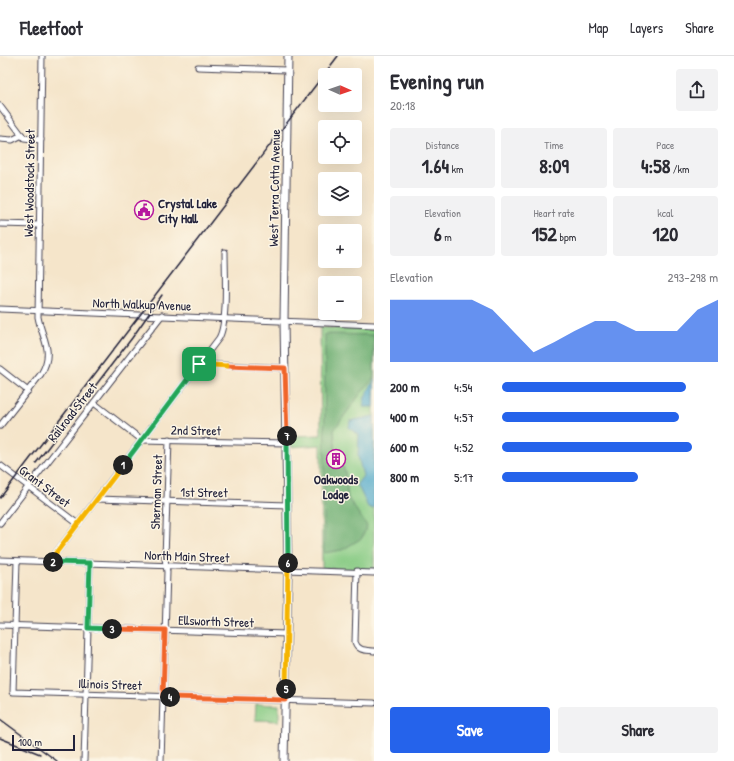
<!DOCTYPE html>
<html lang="en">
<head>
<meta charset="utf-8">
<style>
  body { margin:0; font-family:"Patrick Hand",sans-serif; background:#f2f2f3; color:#2b2b33; height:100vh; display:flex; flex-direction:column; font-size:15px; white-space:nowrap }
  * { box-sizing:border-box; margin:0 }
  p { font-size:13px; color:#7c7c81 }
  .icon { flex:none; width:22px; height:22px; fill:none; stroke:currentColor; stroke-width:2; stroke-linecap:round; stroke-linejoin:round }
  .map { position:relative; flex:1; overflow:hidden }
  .drawer { display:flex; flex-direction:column; background:#fff; width:360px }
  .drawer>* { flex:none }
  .needle { width:26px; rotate:92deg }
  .fabs { position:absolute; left:318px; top:12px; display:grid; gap:8px }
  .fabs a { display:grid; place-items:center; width:44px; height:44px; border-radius:4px; background:#fff; box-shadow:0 4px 16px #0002; font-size:20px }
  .scale { position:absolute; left:12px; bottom:10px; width:63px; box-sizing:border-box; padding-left:4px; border:2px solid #22223b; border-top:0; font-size:11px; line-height:14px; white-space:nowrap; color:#22223b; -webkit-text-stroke:3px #fcf5e5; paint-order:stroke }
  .pin { position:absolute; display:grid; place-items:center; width:34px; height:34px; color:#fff; margin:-17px; border-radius:8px; box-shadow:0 2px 6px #0006 }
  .km { position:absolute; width:20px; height:20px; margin:-10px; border-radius:50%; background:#222; color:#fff; font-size:11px; line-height:20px; text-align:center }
  .round { display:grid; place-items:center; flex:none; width:42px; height:42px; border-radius:4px; background:#f2f2f3 }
  .overview { display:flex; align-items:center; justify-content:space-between; height:68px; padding:0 16px }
  h1 { font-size:22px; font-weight:700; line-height:30px }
  .metrics { display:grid; grid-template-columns:repeat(3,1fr); gap:6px; height:68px; padding:4px 16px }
  .metrics div { display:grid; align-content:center; border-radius:4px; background:#f2f2f3; text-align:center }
  .metrics b { font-size:20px; font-weight:700 }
  .metrics small { font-size:11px; font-weight:400 }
  .metrics p { font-size:11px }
  .chart { height:112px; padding:8px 16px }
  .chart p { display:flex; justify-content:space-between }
  .chart svg { width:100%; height:72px; margin-top:4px; fill:#2563eb; opacity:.7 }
  .primary-button { display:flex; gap:8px; margin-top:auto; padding:8px 16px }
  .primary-button a { flex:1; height:46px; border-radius:4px; background:#2563eb; color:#fff; font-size:16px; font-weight:700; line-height:46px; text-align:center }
  .primary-button a+a { background:#f2f2f3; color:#2b2b33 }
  ul { padding:0 16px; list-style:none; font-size:13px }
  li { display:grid; grid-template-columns:64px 48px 1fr; align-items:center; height:30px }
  li i { height:10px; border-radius:5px; background:#2563eb }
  header { display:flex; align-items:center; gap:24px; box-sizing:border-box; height:56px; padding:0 20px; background:#fff; border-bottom:1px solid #e1e1e2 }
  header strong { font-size:19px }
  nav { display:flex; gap:22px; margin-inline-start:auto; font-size:14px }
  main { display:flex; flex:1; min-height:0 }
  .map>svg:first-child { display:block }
  .green { fill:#87cb84; stroke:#547660 }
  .forest { fill:#6daf72; stroke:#486856 }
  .water { fill:#4da8cb; stroke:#386583 }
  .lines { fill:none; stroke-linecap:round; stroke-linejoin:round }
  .minor-casing { stroke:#423f50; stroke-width:7 }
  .major-casing { stroke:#423f50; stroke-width:9 }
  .minor { stroke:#fff; stroke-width:5 }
  .major { stroke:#fff; stroke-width:7 }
  .rail { stroke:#22223b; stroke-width:1.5 }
  .split-1-casing { stroke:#fff; stroke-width:8 }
  .split-2-casing { stroke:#fff; stroke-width:8 }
  .split-3-casing { stroke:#fff; stroke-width:8 }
  .split-4-casing { stroke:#fff; stroke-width:8 }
  .split-5-casing { stroke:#fff; stroke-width:8 }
  .split-6-casing { stroke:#fff; stroke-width:8 }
  .split-7-casing { stroke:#fff; stroke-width:8 }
  .split-8-casing { stroke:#fff; stroke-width:8 }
  .split-9-casing { stroke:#fff; stroke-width:8 }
  .split-1 { stroke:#22a559; stroke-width:5 }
  .split-2 { stroke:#f5b400; stroke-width:5 }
  .split-3 { stroke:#22a559; stroke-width:5 }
  .split-4 { stroke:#f0652b; stroke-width:5 }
  .split-5 { stroke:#f0652b; stroke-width:5 }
  .split-6 { stroke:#f5b400; stroke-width:5 }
  .split-7 { stroke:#22a559; stroke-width:5 }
  .split-8 { stroke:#f0652b; stroke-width:5 }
  .split-9 { stroke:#f5b400; stroke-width:5 }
  .labels { text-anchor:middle; stroke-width:3; stroke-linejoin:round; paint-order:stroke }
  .street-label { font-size:13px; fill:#22223b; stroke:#fcf5e5 }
  .poi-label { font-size:13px; font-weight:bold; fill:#22223b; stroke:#fcf5e5; text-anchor:start }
</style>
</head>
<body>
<header>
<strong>Fleetfoot</strong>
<nav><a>Map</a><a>Layers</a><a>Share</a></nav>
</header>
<main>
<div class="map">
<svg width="374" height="705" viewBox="0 0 374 705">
  <rect width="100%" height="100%" fill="#fcf5e5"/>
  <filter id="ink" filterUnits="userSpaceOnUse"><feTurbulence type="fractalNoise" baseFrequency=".025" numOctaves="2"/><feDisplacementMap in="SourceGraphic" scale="8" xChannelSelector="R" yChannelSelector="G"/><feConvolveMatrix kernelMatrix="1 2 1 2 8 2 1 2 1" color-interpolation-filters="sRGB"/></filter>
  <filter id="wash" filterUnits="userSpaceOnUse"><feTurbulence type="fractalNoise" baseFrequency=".012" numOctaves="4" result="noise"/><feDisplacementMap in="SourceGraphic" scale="16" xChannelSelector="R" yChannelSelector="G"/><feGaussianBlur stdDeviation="0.9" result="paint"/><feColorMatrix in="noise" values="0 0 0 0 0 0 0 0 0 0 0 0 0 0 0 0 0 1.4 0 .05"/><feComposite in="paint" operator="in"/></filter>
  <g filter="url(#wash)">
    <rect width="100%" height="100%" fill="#f5e5ca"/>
    <g class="green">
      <path d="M320,271l54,3v240l-52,-2 -1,-123 -30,2v-11l30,-1z"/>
      <path d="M256,648l23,1v16l-24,-1z"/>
    </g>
    <path class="forest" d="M325,278l49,1v43l-13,15 -27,37 2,24 9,17 3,27 19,28 -5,12 -20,12 -18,3z"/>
    <g class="water">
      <path d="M374,324v27h-11l2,-10z"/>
      <path d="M374,360v93l-6,-2 -11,-23 6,-8 -5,-20 1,-21 -10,-7 1,-7z"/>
    </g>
  </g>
  <g filter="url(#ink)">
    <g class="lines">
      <g class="minor-casing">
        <g id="minor">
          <path d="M198,11l89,3"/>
          <path d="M0,50l24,32 17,2"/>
          <path d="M0,83l12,1 10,-5"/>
          <path d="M0,168l40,1"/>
          <path d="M0,253l374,16"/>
          <path d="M199,308l86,4"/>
          <path d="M0,313l28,22"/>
          <path d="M94,347l48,37 145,3"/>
          <path d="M0,370l41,-52c14,-23 1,-35 -3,-57l4,-261"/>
          <path d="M0,409l78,59"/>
          <path d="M97,443l191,6"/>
          <path d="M0,467l162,-208"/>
          <path d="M0,504l374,13"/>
          <path d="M17,505l-4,131 361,11"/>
          <path d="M49,506l170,-224c9,-15 6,-66 6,-86"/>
          <path d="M357,515l-2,71c3,9 11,8 19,9"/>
          <path d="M0,569l287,9"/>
          <path d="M84,705l6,-198"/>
          <path d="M161,705l6,-189 -2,-14 4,-118"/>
        </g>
      </g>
      <g class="major-casing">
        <path id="major" d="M284,705l4,-191 -4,-249 4,-265"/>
      </g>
      <use href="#minor" class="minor"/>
      <use href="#major" class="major"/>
      <g class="rail">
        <path d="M36,407l96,-125 30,-43"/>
        <path d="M0,442l338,-442"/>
        <path d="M0,663l57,42"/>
        <path d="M0,682l40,16"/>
      </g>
    </g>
  </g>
  <g class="lines" filter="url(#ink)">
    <g class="split-1-casing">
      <path id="split-1" d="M123,409l76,-101"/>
    </g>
    <g class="split-2-casing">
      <path id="split-2" d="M53,506h-4l74,-97"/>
    </g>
    <g class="split-3-casing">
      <path id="split-3" d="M53,506l37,1 -2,65 24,1"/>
    </g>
    <g class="split-4-casing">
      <path id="split-4" d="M112,573l53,1 -2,66 7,1"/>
    </g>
    <g class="split-5-casing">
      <path id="split-5" d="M170,641l116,3v-11"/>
    </g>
    <g class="split-6-casing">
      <path id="split-6" d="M286,633l2,-126"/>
    </g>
    <g class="split-7-casing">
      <path id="split-7" d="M287,380l1,127"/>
    </g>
    <g class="split-8-casing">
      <path id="split-8" d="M227,310l58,2 2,68"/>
    </g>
    <g class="split-9-casing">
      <path id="split-9" d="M199,308l28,2"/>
    </g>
    <use href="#split-1" class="split-1"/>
    <use href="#split-2" class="split-2"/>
    <use href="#split-3" class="split-3"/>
    <use href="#split-4" class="split-4"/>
    <use href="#split-5" class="split-5"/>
    <use href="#split-6" class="split-6"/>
    <use href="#split-7" class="split-7"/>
    <use href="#split-8" class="split-8"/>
    <use href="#split-9" class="split-9"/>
  </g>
  <defs>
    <g id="civic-ring" transform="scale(1)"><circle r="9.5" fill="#fcf5e5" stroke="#b5179e" stroke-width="1.5"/><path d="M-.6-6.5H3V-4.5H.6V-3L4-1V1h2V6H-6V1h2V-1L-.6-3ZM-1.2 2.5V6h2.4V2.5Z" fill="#b5179e"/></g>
    <g id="building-ring" transform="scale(1)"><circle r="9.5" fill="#fcf5e5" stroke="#b5179e" stroke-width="1.5"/><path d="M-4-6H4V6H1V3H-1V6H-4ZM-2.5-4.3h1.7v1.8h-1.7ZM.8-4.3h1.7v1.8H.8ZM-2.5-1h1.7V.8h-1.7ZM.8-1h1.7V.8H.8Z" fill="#b5179e"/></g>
  </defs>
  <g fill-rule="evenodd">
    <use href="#civic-ring" x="144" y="154"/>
    <use href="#building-ring" x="336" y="403"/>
  </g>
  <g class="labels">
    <g class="street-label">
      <text transform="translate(29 127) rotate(-89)" y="5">West Woodstock Street</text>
      <text transform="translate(274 132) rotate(-89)" y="5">West Terra Cotta Avenue</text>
      <text transform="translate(142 248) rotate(2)" y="5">North Walkup Avenue</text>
      <text transform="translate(72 356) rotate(-52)" y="5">Railroad Street</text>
      <text transform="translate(196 374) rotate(1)" y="5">2nd Street</text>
      <text transform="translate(45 430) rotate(37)" y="5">Grant Street</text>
      <text transform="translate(156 436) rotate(-88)" y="5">Sherman Street</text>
      <text transform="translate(204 436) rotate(1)" y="5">1st Street</text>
      <text transform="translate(187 500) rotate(2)" y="5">North Main Street</text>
      <text transform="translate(216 565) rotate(2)" y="5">Ellsworth Street</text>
      <text transform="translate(110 628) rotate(2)" y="5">Illinois Street</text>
    </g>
    <g class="poi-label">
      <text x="158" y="152">Crystal Lake<tspan x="158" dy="15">City Hall</tspan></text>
      <text x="336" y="428" text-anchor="middle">Oakwoods<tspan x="336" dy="15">Lodge</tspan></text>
    </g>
  </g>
</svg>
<div class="fabs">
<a><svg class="needle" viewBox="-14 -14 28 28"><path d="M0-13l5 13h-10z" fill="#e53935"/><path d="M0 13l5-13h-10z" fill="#7c7c81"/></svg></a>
<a><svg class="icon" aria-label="locate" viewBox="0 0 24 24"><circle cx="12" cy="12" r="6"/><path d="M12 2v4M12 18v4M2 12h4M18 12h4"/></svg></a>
<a><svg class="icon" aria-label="layers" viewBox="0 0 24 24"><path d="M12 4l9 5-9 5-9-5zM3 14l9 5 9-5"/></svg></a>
<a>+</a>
<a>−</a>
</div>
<div class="scale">100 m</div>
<div class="pin" style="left:199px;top:308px;background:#1e9e55"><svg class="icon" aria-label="arrive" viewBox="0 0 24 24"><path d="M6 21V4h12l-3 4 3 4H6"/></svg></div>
<b class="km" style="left:123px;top:409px">1</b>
<b class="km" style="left:53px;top:506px">2</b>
<b class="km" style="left:112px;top:573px">3</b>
<b class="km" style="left:170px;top:641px">4</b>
<b class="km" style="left:286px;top:633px">5</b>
<b class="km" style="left:288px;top:507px">6</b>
<b class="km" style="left:287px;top:380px">7</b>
</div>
<section class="drawer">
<div class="overview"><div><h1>Evening run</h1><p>20:18</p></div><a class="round"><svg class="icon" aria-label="share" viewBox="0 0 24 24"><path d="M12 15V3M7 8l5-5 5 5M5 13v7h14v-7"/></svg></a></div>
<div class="metrics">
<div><p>Distance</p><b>1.64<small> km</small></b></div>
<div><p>Time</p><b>8:09</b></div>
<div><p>Pace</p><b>4:58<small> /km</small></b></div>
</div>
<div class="metrics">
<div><p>Elevation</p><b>6<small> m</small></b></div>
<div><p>Heart rate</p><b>152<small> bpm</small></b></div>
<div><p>kcal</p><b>120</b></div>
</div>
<div class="chart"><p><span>Elevation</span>293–298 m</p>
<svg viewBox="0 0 160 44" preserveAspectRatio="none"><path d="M0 44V6L10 6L20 6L30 6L40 6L50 12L60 25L70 38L80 32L90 25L100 19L110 19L120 25L130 25L140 25L150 12L160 6V44z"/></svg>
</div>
<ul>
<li><b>200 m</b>4:54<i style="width:85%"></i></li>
<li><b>400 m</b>4:57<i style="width:82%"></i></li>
<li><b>600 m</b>4:52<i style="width:88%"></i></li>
<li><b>800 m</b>5:17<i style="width:63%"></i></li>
</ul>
<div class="primary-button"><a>Save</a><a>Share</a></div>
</section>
</main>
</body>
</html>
